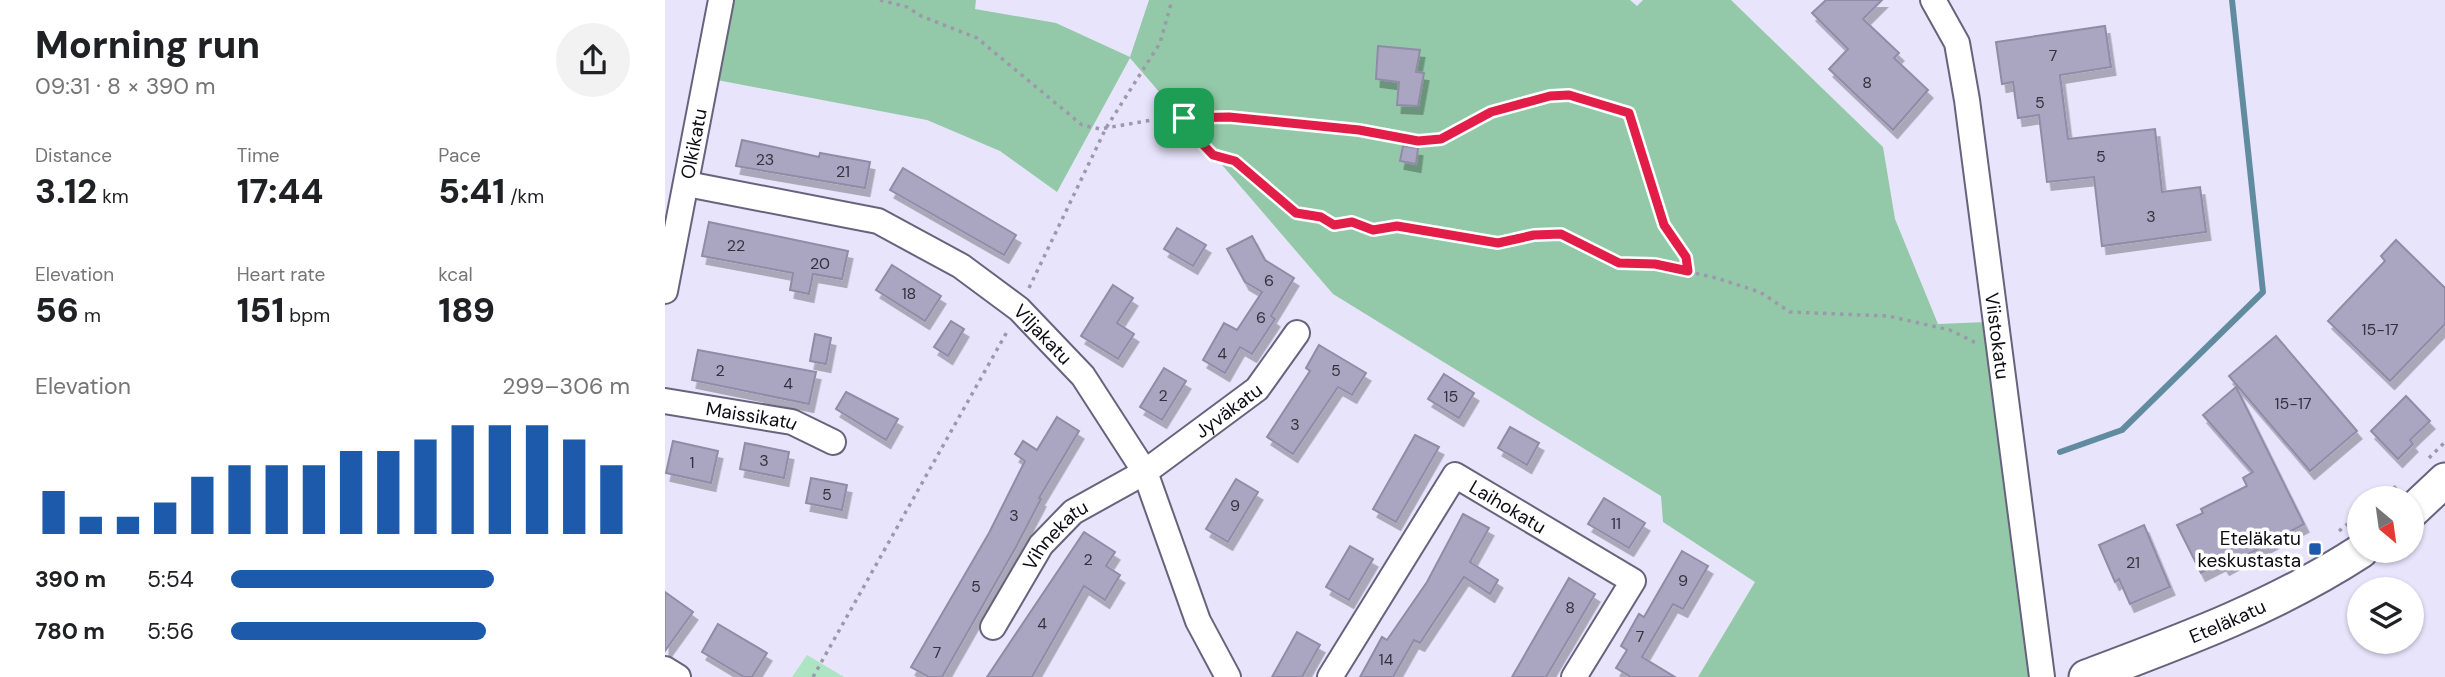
<!DOCTYPE html>
<html lang="en">
<head>
<meta charset="utf-8">
<style>
  body { margin:0; font-family:"DM Sans",sans-serif; background:#f2f2f2; color:#202124; height:100vh; display:flex; flex-direction:column; font-size:26px; white-space:nowrap }
  * { box-sizing:border-box; margin:0 }
  p { font-size:23px; color:#757577 }
  .icon { flex:none; width:38px; height:38px; fill:none; stroke:currentColor; stroke-width:2; stroke-linecap:round; stroke-linejoin:round }
  .map { position:relative; flex:1; overflow:hidden }
  .side { display:flex; flex-direction:column; background:#fff; width:665px }
  .side>* { flex:none }
  .needle { width:46px; rotate:151deg }
  .fabs { position:absolute; left:1682px; top:486px; display:grid; gap:14px }
  .fabs a { display:grid; place-items:center; width:77px; height:77px; border-radius:50%; background:#fff; box-shadow:0 2px 5px #0004; font-size:35px }
  .pin { position:absolute; display:grid; place-items:center; width:60px; height:60px; color:#fff; margin:-30px; border-radius:14px; box-shadow:0 4px 10px #0006 }
  .round { display:grid; place-items:center; flex:none; width:74px; height:74px; border-radius:37px; background:#f2f2f2 }
  .summary { display:flex; align-items:center; justify-content:space-between; height:119px; padding:0 35px }
  h1 { font-size:38px; font-weight:800; line-height:52px }
  .metrics { display:grid; grid-template-columns:repeat(3,1fr); gap:10px; height:119px; padding:7px 35px }
  .metrics div { display:grid; align-content:center }
  .metrics b { font-size:35px; font-weight:800 }
  .metrics small { font-size:19px; font-weight:400 }
  .metrics p { font-size:19px }
  .chart { height:196px; padding:14px 35px }
  .chart p { display:flex; justify-content:space-between }
  .chart svg { width:100%; height:126px; margin-top:7px; stroke:#1e5aab; stroke-width:6 }
  ul { padding:0 35px; list-style:none; font-size:23px }
  li { display:grid; grid-template-columns:112px 84px 1fr; align-items:center; height:52px }
  li i { height:18px; border-radius:9px; background:#1e5aab }
  main { display:flex; flex:1; min-height:0 }
  .map>svg:first-child { display:block }
  .green { fill:#ade4c3 }
  .forest { fill:#93c9a8 }
  .lines { fill:none; stroke-linecap:round; stroke-linejoin:round }
  .stream { stroke:#618ca0; stroke-width:6 }
  .building { fill:#aaa5c1; stroke:#908ca7; stroke-width:2; filter:url(#shadow) }
  .minor-casing { stroke:#68637d; stroke-width:28 }
  .secondary-casing { stroke:#68637d; stroke-width:37 }
  .path { stroke:#9c99ac; stroke-width:3.5; stroke-dasharray:3.5 5; stroke-linecap:butt }
  .minor { stroke:#fff; stroke-width:24 }
  .secondary { stroke:#fff; stroke-width:33 }
  .route-casing { stroke:#fff; stroke-width:14 }
  .route { stroke:#e11d48; stroke-width:9 }
  .poi-dot { fill:#1e5aab; stroke:#fff; stroke-width:2.5 }
  .labels { text-anchor:middle; stroke-width:7; stroke-linejoin:round; paint-order:stroke }
  .number-label { font-size:16px; fill:#34313e }
  .street-label { font-size:19px; fill:#0c0a13; stroke:#fff }
  .poi-label { font-size:19px; fill:#0c0a13; stroke:#fff; text-anchor:end }
</style>
</head>
<body>
<main>
<section class="side">
<div class="summary"><div><h1>Morning run</h1><p>09:31 · 8 × 390 m</p></div><a class="round"><svg class="icon" aria-label="share" viewBox="0 0 24 24"><path d="M12 15V3M7 8l5-5 5 5M5 13v7h14v-7"/></svg></a></div>
<div class="metrics">
<div><p>Distance</p><b>3.12<small> km</small></b></div>
<div><p>Time</p><b>17:44</b></div>
<div><p>Pace</p><b>5:41<small> /km</small></b></div>
</div>
<div class="metrics">
<div><p>Elevation</p><b>56<small> m</small></b></div>
<div><p>Heart rate</p><b>151<small> bpm</small></b></div>
<div><p>kcal</p><b>189</b></div>
</div>
<div class="chart"><p><span>Elevation</span>299–306 m</p>
<svg viewBox="0 0 160 44" preserveAspectRatio="none"><path d="M5 44V29M15 44V38M25 44V38M35 44V33M45 44V24M55 44V20M65 44V20M75 44V20M85 44V15M95 44V15M105 44V11M115 44V6M125 44V6M135 44V6M145 44V11M155 44V20"/></svg>
</div>
<ul>
<li><b>390 m</b>5:54<i style="width:66%"></i></li>
<li><b>780 m</b>5:56<i style="width:64%"></i></li>
</ul>
</section>
<div class="map">
<svg width="1780" height="677" viewBox="0 0 1780 677">
  <defs>
    <filter id="shadow"><feDropShadow dx="4.5" dy="8" stdDeviation="0" flood-color="#0004"/></filter>
  </defs>
  <rect width="100%" height="100%" fill="#e8e4fc"/>
  <path class="green" d="M142,655l37,22h-52z"/>
  <path class="forest" d="M68,0h243l-1,9 81,14 74,34 19,-57h481l7,6 6,-6h88l152,147 12,72 43,105 49,-2 46,332 -3,23h-332l57,-95 -92,-60 -2,-26 -328,-202 -203,-236 -73,134 -57,-41 -73,-31 -210,-40z"/>
  <g class="lines">
    <path class="stream" d="M1395,452l62,-22 141,-138 -31,-292"/>
  </g>
  <g class="building">
    <path d="M1161,0h56l-19,19 36,34 -5,5 34,32 -35,40 -64,-61 19,-20 -36,-36z"/>
    <path d="M1440,26l6,41 -51,8 8,64 87,-10 7,63 38,-5 6,45 -104,14 -8,-69 -47,5 -8,-67 -21,3 -5,-36 -11,2 -6,-42z"/>
    <path d="M713,46l42,4 -4,22 8,1 -6,33 -21,-1 2,-23 -23,-3z"/>
    <path d="M77,140l77,17 1,-4 50,9 -5,26 -129,-22z"/>
    <path d="M738,146l15,2 -2,16 -16,-3z"/>
    <path d="M238,168l113,67 -12,20 -114,-65z"/>
    <path d="M44,222l139,29 -6,28 -29,-5 -4,20 -19,-4 3,-17 -91,-17z"/>
    <path d="M512,228l29,17 -13,21 -29,-17z"/>
    <path d="M587,236l13,24 29,18 -23,38 4,3 -23,35 -12,-7 -15,26 -22,-13 21,-37 13,7 25,-38 -17,-10 -18,-33z"/>
    <path d="M1731,240l49,48v36l-55,57 -62,-60 57,-60 -4,-5z"/>
    <path d="M227,265l49,31 -16,25 -49,-31z"/>
    <path d="M448,285l20,13 -16,25 17,11 -16,25 -37,-23z"/>
    <path d="M286,321l13,8 -16,27 -14,-9z"/>
    <path d="M150,334l16,4 -5,26 -16,-3z"/>
    <path d="M1611,336l81,95 -47,40 -81,-95z"/>
    <path d="M654,345l47,28 -14,22 -14,-8 -45,67 -26,-17 43,-66 -4,-3z"/>
    <path d="M33,350l118,22 -7,32 -117,-24z"/>
    <path d="M499,368l22,13 -24,39 -22,-13z"/>
    <path d="M779,374l30,19 -15,25 -31,-19z"/>
    <path d="M1571,387l68,137 -79,43 -3,-5 -21,11 -24,-48 26,-12 -2,-4 46,-23 -4,-8 10,-6 -50,-57z"/>
    <path d="M181,392l52,27 -12,21 -50,-31z"/>
    <path d="M1741,396l24,25 -20,19 3,4 -15,15 -27,-28z"/>
    <path d="M392,417l22,14 -40,67 2,1 -25,48 -74,130h-13l-18,-10 78,-134 36,-72 -10,-7 8,-13 14,9z"/>
    <path d="M845,427l29,16 -12,22 -29,-17z"/>
    <path d="M750,435l24,12 -43,75 -23,-13z"/>
    <path d="M8,441l45,10 -7,32 -45,-10z"/>
    <path d="M80,443l44,9 -5,26 -44,-9z"/>
    <path d="M146,478l36,7 -5,25 -36,-7z"/>
    <path d="M571,479l22,13 -30,50 -22,-13z"/>
    <path d="M939,498l41,25 -16,25 -41,-24z"/>
    <path d="M798,514l26,14 -19,34 28,18 -8,14 -26,-17 -44,66 -6,-3 -21,37h-33l22,-40 5,3 40,-58z"/>
    <path d="M1479,525l26,62 -40,17 -11,-25 -4,3 -16,-37z"/>
    <path d="M419,532l31,20 -9,14 14,9 -15,25 -21,-14 -52,91h-45z"/>
    <path d="M685,546l23,13 -24,41 -23,-13z"/>
    <path d="M1017,551l26,15 -25,43 -10,-5 -31,53 33,20h-44l-15,-9 11,-18 -6,-4 18,-32 5,3z"/>
    <path d="M904,578l26,16 -49,83h-34z"/>
    <path d="M0,592l28,20 -28,39z"/>
    <path d="M53,624l49,29 -15,24h-8l-42,-25z"/>
    <path d="M632,632l23,13 -18,32h-30z"/>
  </g>
  <g class="lines">
    <g class="minor-casing">
      <g id="minor">
        <path id="s1" d="M1268,0l24,43 10,57 75,577"/>
        <path id="s2" d="M22,184l191,37 83,45 58,43 64,67 62,96 53,149 30,56"/>
        <path id="s3" d="M0,291l56,-291"/>
        <path id="s4" d="M0,401l127,21 41,20"/>
        <path id="s5" d="M328,627l48,-82 32,-33 72,-40 112,-83 40,-56"/>
        <path d="M0,669l13,8"/>
        <path id="s6" d="M665,677l125,-202 178,106 -59,96"/>
      </g>
    </g>
    <g class="secondary-casing">
      <g id="secondary">
        <path d="M1746,512l34,-32"/>
        <path id="s7" d="M1421,677c96,-36 189,-70 275,-126"/>
      </g>
    </g>
    <g class="path">
      <path d="M215,0l27,7 14,9 56,22 105,87 18,4 75,-13 8,2 8,14 22,23 22,6 61,52 25,4 13,8 18,-3 21,8 24,-4 101,17 36,-8h27l52,22 6,6 36,1 61,14 44,14 30,20 98,4 62,14 28,14"/>
      <path d="M518,118l46,-1 130,13 59,11 23,-2 50,-27 59,-16 18,-1 55,14 6,4 35,112 22,32 2,14"/>
      <path d="M364,288l77,-160 54,-85 12,-43"/>
      <path d="M1764,458l16,-16"/>
      <path d="M1715,499l19,-15"/>
      <path d="M1674,531l20,-16"/>
      <path d="M148,677l195,-347"/>
    </g>
    <use href="#minor" class="minor"/>
    <use href="#secondary" class="secondary"/>
  </g>
  <g class="lines">
    <g class="route-casing">
      <path id="route" d="M904,95l60,18 35,112 22,32 2,14 -33,-7 -36,-1 -58,-29 -27,1 -36,8 -101,-17 -24,4 -21,-8 -18,3 -13,-8 -25,-4 -61,-52 -22,-6 -22,-23 -7,-14 45,-1 130,13 59,11 23,-2 50,-27 59,-16z"/>
    </g>
    <use href="#route" class="route"/>
  </g>
  <rect class="poi-dot" x="1643" y="542" width="14" height="14" rx="3.5"/>
  <g class="labels">
    <g class="number-label">
      <text x="1388" y="61">7</text>
      <text x="1202" y="88">8</text>
      <text x="1375" y="108">5</text>
      <text x="1436" y="162">5</text>
      <text x="100" y="165">23</text>
      <text x="178" y="177">21</text>
      <text x="1486" y="222">3</text>
      <text x="71" y="251">22</text>
      <text x="155" y="269">20</text>
      <text x="604" y="286">6</text>
      <text x="244" y="299">18</text>
      <text x="596" y="323">6</text>
      <text x="1715" y="335">15-17</text>
      <text x="557" y="359">4</text>
      <text x="55" y="376">2</text>
      <text x="671" y="376">5</text>
      <text x="123" y="389">4</text>
      <text x="498" y="401">2</text>
      <text x="786" y="402">15</text>
      <text x="1628" y="409">15-17</text>
      <text x="630" y="430">3</text>
      <text x="99" y="466">3</text>
      <text x="27" y="468">1</text>
      <text x="162" y="500">5</text>
      <text x="570" y="511">9</text>
      <text x="349" y="521">3</text>
      <text x="951" y="529">11</text>
      <text x="423" y="565">2</text>
      <text x="1468" y="568">21</text>
      <text x="1018" y="586">9</text>
      <text x="311" y="592">5</text>
      <text x="905" y="613">8</text>
      <text x="377" y="629">4</text>
      <text x="975" y="642">7</text>
      <text x="272" y="658">7</text>
      <text x="721" y="665">14</text>
    </g>
    <g class="street-label">
      <text dy="7" stroke="none"><textPath href="#s3" startOffset="150">Olkikatu</textPath></text>
      <text dy="7" stroke="none"><textPath href="#s2" startOffset="396">Viljakatu</textPath></text>
      <text dy="7" stroke="none"><textPath href="#s1" startOffset="345">Viistokatu</textPath></text>
      <text dy="7" stroke="none"><textPath href="#s5" startOffset="327">Jyväkatu</textPath></text>
      <text dy="7" stroke="none"><textPath href="#s4" startOffset="88">Maissikatu</textPath></text>
      <text dy="7" stroke="none"><textPath href="#s6" startOffset="299">Laihokatu</textPath></text>
      <text dy="7" stroke="none"><textPath href="#s5" startOffset="112">Vihnekatu</textPath></text>
      <text dy="7" stroke="none"><textPath href="#s7" startOffset="152">Eteläkatu</textPath></text>
    </g>
    <g class="poi-label">
      <text x="1636" y="545">Eteläkatu<tspan x="1636" dy="22">keskustasta</tspan></text>
    </g>
  </g>
</svg>
<div class="fabs">
<a><svg class="needle" viewBox="-14 -14 28 28"><path d="M0-13l5 13h-10z" fill="#e53935"/><path d="M0 13l5-13h-10z" fill="#757577"/></svg></a>
<a><svg class="icon" aria-label="layers" viewBox="0 0 24 24"><path d="M12 4l9 5-9 5-9-5zM3 14l9 5 9-5"/></svg></a>
</div>
<div class="pin" style="left:519px;top:118px;background:#1e9e55"><svg class="icon" aria-label="arrive" viewBox="0 0 24 24"><path d="M6 21V4h12l-3 4 3 4H6"/></svg></div>
</div>
</main>
</body>
</html>
